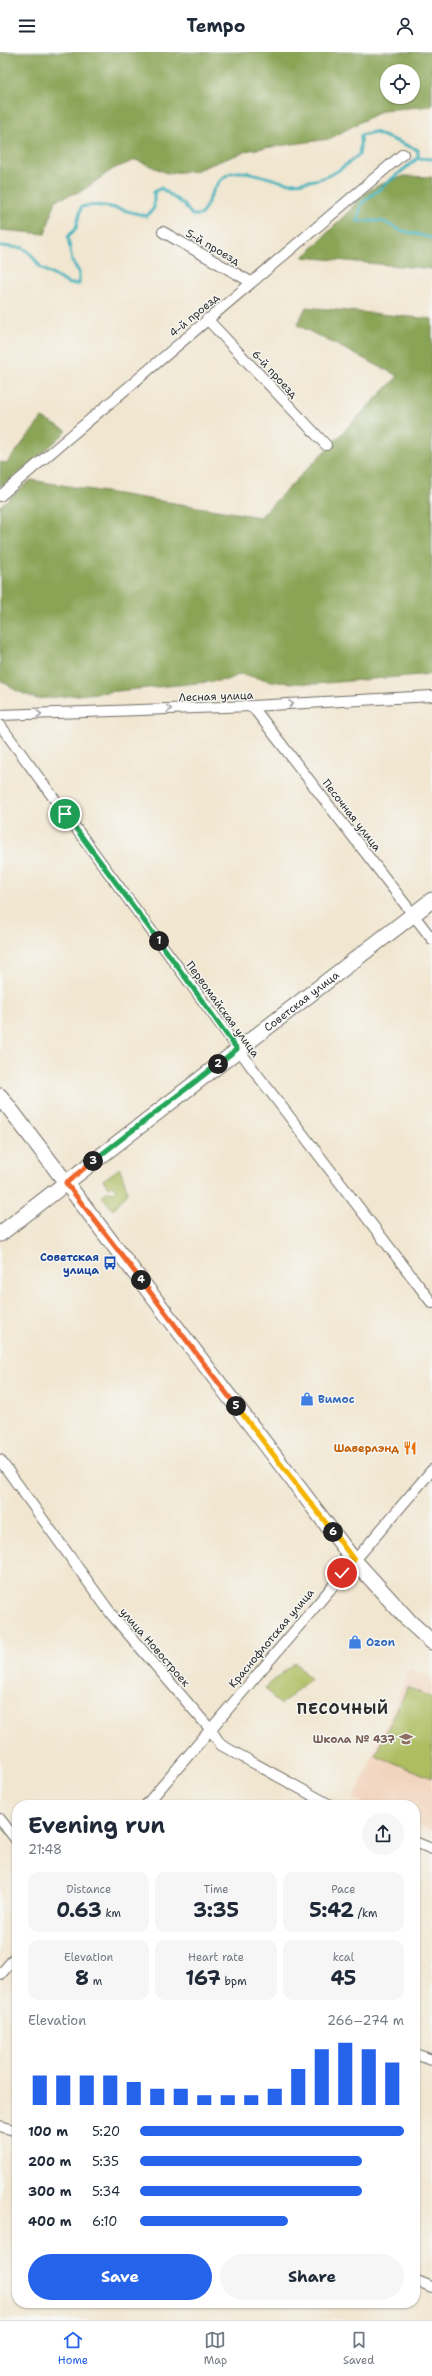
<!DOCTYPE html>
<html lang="en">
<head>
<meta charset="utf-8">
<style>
  body { margin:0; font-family:"Shantell Sans",sans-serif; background:#f6f6f7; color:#1f2937; height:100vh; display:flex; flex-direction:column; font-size:15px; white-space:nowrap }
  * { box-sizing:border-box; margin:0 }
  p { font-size:13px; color:#747a83 }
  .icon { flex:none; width:22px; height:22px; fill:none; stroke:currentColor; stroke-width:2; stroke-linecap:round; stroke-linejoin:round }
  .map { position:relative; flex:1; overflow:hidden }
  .details { position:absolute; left:12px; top:1748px; width:408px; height:508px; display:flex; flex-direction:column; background:#fff; border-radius:16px; box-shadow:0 1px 3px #0004 }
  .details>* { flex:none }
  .buttons { position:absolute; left:380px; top:12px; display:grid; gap:8px }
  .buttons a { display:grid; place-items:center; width:40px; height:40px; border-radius:50%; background:#fff; box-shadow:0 1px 3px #0004; font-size:20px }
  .pin { position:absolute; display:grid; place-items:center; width:34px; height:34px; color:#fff; margin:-17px; border:2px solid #fff; border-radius:50%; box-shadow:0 1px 4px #0007 }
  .km { position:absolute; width:20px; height:20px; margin:-10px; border-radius:50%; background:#222; color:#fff; font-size:11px; line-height:20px; text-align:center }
  .round { display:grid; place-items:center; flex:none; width:42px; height:42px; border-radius:21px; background:#f6f6f7 }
  .headline { display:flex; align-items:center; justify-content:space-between; height:68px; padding:0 16px }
  h1 { font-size:22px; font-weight:700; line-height:30px }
  .figures { display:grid; grid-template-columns:repeat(3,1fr); gap:6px; height:68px; padding:4px 16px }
  .figures div { display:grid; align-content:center; border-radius:10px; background:#f6f6f7; text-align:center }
  .figures b { font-size:20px; font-weight:700 }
  .figures small { font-size:11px; font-weight:400 }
  .figures p { font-size:11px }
  .chart { height:112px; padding:8px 16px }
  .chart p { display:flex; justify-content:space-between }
  .chart svg { width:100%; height:72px; margin-top:4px; stroke:#2563eb; stroke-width:6 }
  .action { display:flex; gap:8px; margin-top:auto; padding:8px 16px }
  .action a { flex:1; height:46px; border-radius:24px; background:#2563eb; color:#fff; font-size:16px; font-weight:700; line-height:46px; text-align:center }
  .action a+a { background:#f6f6f7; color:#1f2937 }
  ul { padding:0 16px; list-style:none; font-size:13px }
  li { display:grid; grid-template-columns:64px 48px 1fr; align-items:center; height:30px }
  li i { height:10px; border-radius:5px; background:#2563eb }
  header { display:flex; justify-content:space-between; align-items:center; height:52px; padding:0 16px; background:#fff; font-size:18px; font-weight:700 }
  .dock { display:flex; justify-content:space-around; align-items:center; height:56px; border-top:1px solid #e0e1e3; background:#fff; font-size:11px; color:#747a83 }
  .dock a { display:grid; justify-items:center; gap:2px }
  .dock .active { color:#2563eb }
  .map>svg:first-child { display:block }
  .built { fill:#f2d4be }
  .green { fill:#adbd60; stroke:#6c7446 }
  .forest { fill:#8aa456; stroke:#5a6840; fill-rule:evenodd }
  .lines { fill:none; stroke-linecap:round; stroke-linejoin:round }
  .stream { stroke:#44b3be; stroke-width:3 }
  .minor-casing { stroke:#706c65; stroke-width:12 }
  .secondary-casing { stroke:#706c65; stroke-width:17 }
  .minor { stroke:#fff; stroke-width:10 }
  .secondary { stroke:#fff; stroke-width:15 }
  .oneway { stroke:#a0a0a0 }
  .split-1-casing { stroke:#fff; stroke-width:8 }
  .split-2-casing { stroke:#fff; stroke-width:8 }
  .split-3-casing { stroke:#fff; stroke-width:8 }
  .split-4-casing { stroke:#fff; stroke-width:8 }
  .split-5-casing { stroke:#fff; stroke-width:8 }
  .split-6-casing { stroke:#fff; stroke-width:8 }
  .split-7-casing { stroke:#fff; stroke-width:8 }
  .split-1 { stroke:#22a559; stroke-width:5 }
  .split-2 { stroke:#22a559; stroke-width:5 }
  .split-3 { stroke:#22a559; stroke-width:5 }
  .split-4 { stroke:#f0652b; stroke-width:5 }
  .split-5 { stroke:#f0652b; stroke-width:5 }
  .split-6 { stroke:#f5b400; stroke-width:5 }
  .split-7 { stroke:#f5b400; stroke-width:5 }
  .labels { text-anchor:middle; stroke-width:3; stroke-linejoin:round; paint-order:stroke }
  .street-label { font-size:11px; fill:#2b2b2b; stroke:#f6f6f2 }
  .transit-label { font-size:11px; font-weight:bold; fill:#164399; stroke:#f6f6f2; text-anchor:end }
  .shop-label { font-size:11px; font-weight:bold; fill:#366cbe; stroke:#f6f6f2; text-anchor:start }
  .food-label { font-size:11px; font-weight:bold; fill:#c56008; stroke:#f6f6f2; text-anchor:end }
  .education-label { font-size:11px; font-weight:bold; fill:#785e54; stroke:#f6f6f2; text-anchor:end }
  .district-label { font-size:15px; font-weight:bold; letter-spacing:1px; fill:#2b2b2b; stroke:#f6f6f2 }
</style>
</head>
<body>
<header><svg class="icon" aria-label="menu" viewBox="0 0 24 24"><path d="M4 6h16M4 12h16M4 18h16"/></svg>Tempo<svg class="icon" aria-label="person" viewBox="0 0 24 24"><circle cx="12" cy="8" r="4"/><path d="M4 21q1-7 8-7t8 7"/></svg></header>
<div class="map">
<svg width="432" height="2268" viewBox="0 0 432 2268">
  <rect width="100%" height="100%" fill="#f6f6f2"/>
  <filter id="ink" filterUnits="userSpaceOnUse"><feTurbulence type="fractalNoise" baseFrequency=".025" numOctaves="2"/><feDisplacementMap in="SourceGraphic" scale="8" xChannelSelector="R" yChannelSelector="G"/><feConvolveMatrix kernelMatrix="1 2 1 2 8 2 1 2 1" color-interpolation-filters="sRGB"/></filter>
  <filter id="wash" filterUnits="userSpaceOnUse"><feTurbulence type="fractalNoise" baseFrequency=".012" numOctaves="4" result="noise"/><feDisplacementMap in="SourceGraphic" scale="16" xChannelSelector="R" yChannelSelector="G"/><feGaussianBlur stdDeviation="0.9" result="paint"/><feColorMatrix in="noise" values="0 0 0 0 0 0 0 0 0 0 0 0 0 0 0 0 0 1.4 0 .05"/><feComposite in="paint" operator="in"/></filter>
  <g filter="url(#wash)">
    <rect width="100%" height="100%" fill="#f1e6d0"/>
    <path class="built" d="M410,1616l22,10v153l-17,-7v-19h-47l-14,-6z"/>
    <g class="green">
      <path d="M120,1116l8,24 -15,18 -11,-14 6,-5 5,2 3,-4 -4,-4 -4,2 -5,-7z"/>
      <path d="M295,1610l15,17 -30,26 -15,-17z"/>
      <path d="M408,1635l24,11v80l-57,-23z"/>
    </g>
    <g class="forest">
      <path d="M0,0h432v54l-49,4 -54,29 -79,11 -56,21 -27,2 -31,-13 -23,9 -31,22 -26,9 -11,34 -45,-4zM387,19h26v26h-26z"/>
      <path d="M404,124l28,1v92l-129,-12 48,-48c11,-20 33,-26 53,-33z"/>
      <path d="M306,255l126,12v355l-117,10 -38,-2 -37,-8 -12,6 -191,19 -20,-8 -17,-11v-174l31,-26 229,37 138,-141 -101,-51z"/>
      <path d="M42,366l25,13 -41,37 -26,19v-25l7,1z"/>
    </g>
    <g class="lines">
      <g class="stream">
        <path d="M418,106l14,1"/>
        <path d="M0,194l23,2 7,5 11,15 28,16h10v-12l-7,-11 -4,-24 8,-9 5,-21c23,-5 43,4 66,9l7,-8v-16l7,-4 23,17 8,10h9c9,-14 11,-30 26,-40 16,-10 47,7 63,8 12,0 30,-3 42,-9 9,-4 18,-13 27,-19l2,-20 13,-3 44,18v8l-56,45 -5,18h25l18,9 32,8"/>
      </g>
    </g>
  </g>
  <g filter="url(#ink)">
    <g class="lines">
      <g class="minor-casing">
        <g id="minor">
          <path d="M163,180l88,50"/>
          <path d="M207,267l119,126"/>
          <path d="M0,444l403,-342"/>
          <path d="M252,654l180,233"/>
          <path d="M0,663l252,-9 180,-10"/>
          <path d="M0,673l256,348 176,230"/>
          <path d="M0,1408l112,155 99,115 10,15 109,60"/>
          <path d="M146,1753l286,-335"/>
          <path d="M0,1767l17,22"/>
          <path d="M415,1790l17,7"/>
          <path d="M0,1923l17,-20"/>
          <path d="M415,2002l17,6"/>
          <path d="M0,2074l17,5"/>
          <path d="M415,2228l17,7"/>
        </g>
      </g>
      <g class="secondary-casing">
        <g id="secondary">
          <path d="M0,1044l353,463 57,63 22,20"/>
          <path id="s1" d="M0,1182l432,-334"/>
        </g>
      </g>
      <use href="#minor" class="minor"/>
      <use href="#secondary" class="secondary"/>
    </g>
    <defs><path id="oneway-chevron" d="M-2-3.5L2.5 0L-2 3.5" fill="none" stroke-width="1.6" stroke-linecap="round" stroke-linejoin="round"/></defs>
    <g class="oneway">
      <use href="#oneway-chevron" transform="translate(291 652) rotate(-3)"/>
      <use href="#oneway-chevron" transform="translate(169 657) rotate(-2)"/>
      <use href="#oneway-chevron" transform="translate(39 662) rotate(-2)"/>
    </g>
  </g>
  <g class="lines" filter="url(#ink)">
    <g class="split-1-casing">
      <path id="split-1" d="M65,762l94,127"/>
    </g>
    <g class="split-2-casing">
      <path id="split-2" d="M159,889l78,108 -19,15"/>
    </g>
    <g class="split-3-casing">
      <path id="split-3" d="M93,1109l125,-97"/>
    </g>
    <g class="split-4-casing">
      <path id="split-4" d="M93,1109l-27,22 75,97"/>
    </g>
    <g class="split-5-casing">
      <path id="split-5" d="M141,1228l95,126"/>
    </g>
    <g class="split-6-casing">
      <path id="split-6" d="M236,1354l97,126"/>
    </g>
    <g class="split-7-casing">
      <path id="split-7" d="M333,1480l21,28 -12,13"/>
    </g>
    <use href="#split-1" class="split-1"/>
    <use href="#split-2" class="split-2"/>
    <use href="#split-3" class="split-3"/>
    <use href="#split-4" class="split-4"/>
    <use href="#split-5" class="split-5"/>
    <use href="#split-6" class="split-6"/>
    <use href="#split-7" class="split-7"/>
  </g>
  <defs>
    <g id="bus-bare" transform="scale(1.08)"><path d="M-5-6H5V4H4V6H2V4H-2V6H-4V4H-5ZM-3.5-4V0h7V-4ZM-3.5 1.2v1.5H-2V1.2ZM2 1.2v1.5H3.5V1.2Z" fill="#1a4fb4" stroke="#f6f6f2" stroke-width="2.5" paint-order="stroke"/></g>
    <g id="shop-bare" transform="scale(1.08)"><path d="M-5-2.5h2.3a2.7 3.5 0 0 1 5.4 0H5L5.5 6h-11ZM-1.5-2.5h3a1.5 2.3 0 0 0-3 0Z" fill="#3f7fe0" stroke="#f6f6f2" stroke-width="2.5" paint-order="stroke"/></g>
    <g id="restaurant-bare" transform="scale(1.08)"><path d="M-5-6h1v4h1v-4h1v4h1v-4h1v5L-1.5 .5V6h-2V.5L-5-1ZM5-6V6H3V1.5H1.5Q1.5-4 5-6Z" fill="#e8710a" stroke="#f6f6f2" stroke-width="2.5" paint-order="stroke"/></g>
    <g id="school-bare" transform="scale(1.08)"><path d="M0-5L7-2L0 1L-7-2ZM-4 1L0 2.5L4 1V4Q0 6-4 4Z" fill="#8d6e63" stroke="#f6f6f2" stroke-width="2.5" paint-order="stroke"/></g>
  </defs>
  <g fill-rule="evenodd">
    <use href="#bus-bare" x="110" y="1211"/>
    <use href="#shop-bare" x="307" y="1347"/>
    <use href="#restaurant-bare" x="410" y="1396"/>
    <use href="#shop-bare" x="355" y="1590"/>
    <use href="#school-bare" x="406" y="1687"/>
  </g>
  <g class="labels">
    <g class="street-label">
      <text transform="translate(213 195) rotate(30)" y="4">5-й проезд</text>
      <text transform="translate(194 263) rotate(-40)" y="4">4-й проезд</text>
      <text transform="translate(275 322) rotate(47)" y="4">6-й проезд</text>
      <text transform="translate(216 644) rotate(-2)" y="4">Лесная улица</text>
      <text transform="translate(352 763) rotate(52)" y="4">Песочная улица</text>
      <text dy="4" stroke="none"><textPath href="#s1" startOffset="381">Советская улица</textPath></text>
      <text transform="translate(223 957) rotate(54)" y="4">Первомайская улица</text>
      <text transform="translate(271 1586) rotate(-50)" y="4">Краснофлотская улица</text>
      <text transform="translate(155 1595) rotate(49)" y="4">улица Новостроек</text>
    </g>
    <g class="transit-label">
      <text x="99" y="1209">Советская<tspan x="99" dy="13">улица</tspan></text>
    </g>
    <g class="shop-label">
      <text x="318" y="1351">Вимос</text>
      <text x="366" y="1594">Ozon</text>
    </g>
    <g class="food-label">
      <text x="399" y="1400">Шаверлэнд</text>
    </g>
    <g class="education-label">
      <text x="395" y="1691">Школа № 437</text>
    </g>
    <g class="district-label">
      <text x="343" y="1662">ПЕСОЧНЫЙ</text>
    </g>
  </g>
</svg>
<div class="buttons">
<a><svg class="icon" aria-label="locate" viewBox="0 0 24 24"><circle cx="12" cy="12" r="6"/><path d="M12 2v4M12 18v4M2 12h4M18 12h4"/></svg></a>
</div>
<div class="pin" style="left:65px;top:762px;background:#1e9e55"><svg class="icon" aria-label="arrive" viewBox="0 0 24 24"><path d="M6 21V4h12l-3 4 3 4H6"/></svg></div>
<div class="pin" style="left:342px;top:1521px;background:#d93025"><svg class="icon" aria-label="check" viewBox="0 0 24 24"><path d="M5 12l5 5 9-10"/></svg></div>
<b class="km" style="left:159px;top:889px">1</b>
<b class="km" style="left:218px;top:1012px">2</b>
<b class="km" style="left:93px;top:1109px">3</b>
<b class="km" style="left:141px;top:1228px">4</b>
<b class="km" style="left:236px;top:1354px">5</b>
<b class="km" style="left:333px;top:1480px">6</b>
<section class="details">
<div class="headline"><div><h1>Evening run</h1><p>21:48</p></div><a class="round"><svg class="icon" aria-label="share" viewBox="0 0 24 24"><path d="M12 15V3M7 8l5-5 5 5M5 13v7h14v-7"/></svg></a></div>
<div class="figures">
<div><p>Distance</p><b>0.63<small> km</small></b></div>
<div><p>Time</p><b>3:35</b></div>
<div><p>Pace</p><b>5:42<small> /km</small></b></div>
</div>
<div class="figures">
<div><p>Elevation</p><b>8<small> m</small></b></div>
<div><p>Heart rate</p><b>167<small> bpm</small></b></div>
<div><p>kcal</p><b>45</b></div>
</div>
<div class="chart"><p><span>Elevation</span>266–274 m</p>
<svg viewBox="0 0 160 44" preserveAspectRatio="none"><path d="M5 44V26M15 44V26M25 44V26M35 44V26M45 44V30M55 44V34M65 44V34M75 44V38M85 44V38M95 44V38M105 44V34M115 44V22M125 44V10M135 44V6M145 44V10M155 44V18"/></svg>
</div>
<ul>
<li><b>100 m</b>5:20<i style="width:100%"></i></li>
<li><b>200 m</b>5:35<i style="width:84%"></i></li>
<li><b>300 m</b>5:34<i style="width:84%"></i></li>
<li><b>400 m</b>6:10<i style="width:56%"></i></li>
</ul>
<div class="action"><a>Save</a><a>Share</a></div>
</section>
</div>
<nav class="dock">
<a class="active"><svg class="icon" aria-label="home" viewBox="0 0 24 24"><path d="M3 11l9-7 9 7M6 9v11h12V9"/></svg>Home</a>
<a><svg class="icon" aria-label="map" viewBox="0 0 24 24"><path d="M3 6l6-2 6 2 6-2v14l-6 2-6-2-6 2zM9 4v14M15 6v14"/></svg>Map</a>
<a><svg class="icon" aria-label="saved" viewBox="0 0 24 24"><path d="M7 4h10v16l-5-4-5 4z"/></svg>Saved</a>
</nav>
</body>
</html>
